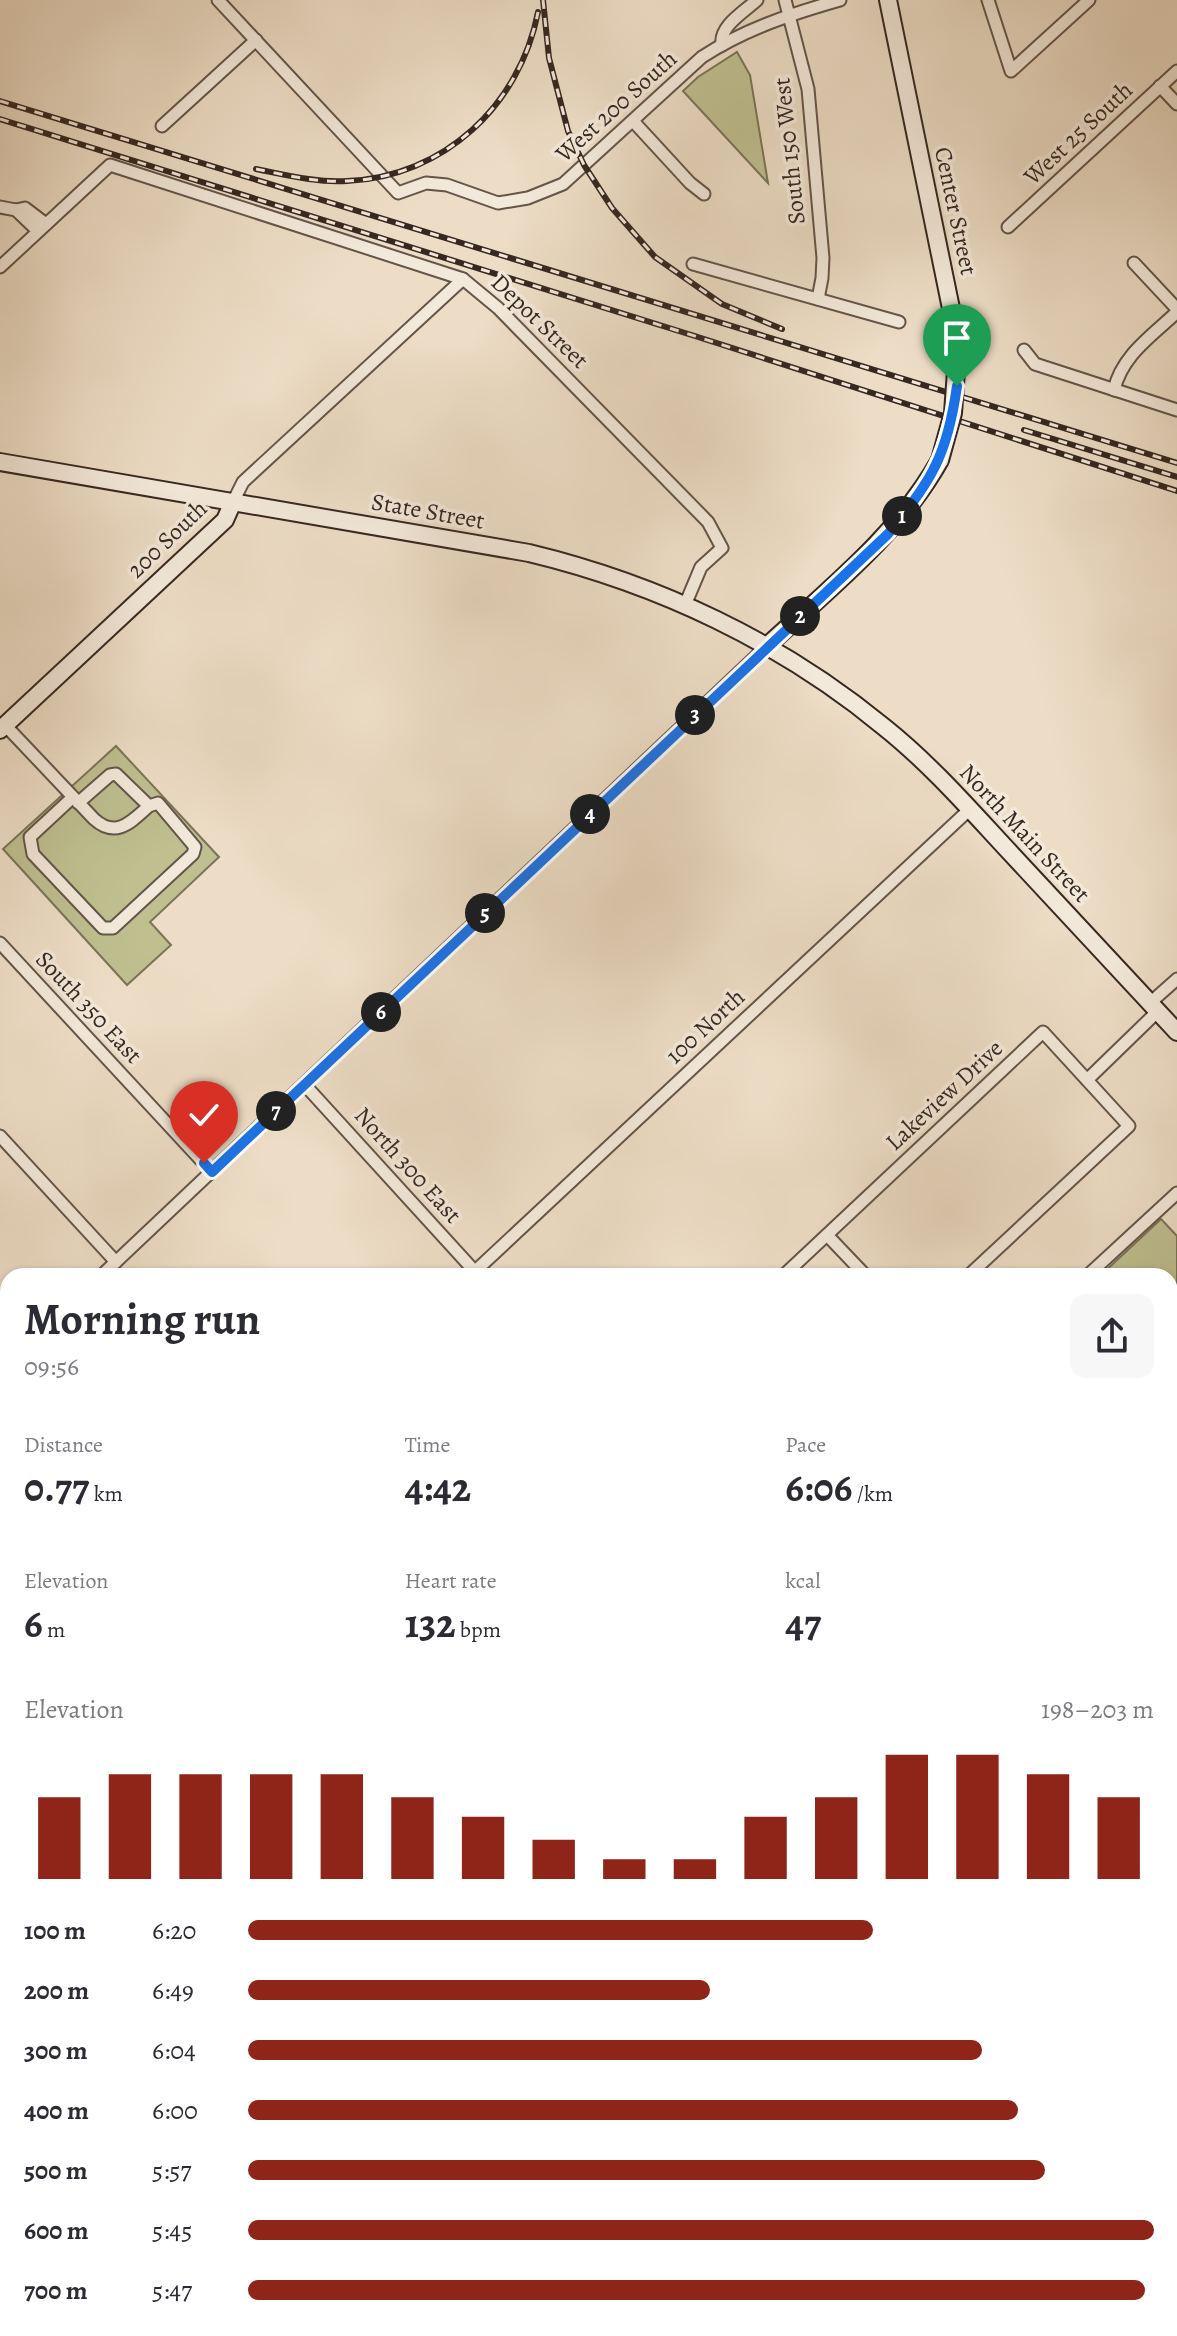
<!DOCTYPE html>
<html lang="en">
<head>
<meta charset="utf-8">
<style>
  body { margin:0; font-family:Alegreya,serif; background:#f7f7f7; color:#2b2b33; height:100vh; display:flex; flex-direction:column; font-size:30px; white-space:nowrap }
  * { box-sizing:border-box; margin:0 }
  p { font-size:26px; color:#7c7c81 }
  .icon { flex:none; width:44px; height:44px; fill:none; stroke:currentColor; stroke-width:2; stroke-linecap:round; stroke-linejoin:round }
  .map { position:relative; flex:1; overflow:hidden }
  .side { position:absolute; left:0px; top:1268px; width:1178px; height:1068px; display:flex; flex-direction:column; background:#fff; border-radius:24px 24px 0 0; box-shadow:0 2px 6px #0004 }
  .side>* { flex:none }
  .pin { position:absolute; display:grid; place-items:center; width:68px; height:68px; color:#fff; margin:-82px -34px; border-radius:50% 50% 50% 0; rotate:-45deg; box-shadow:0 0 8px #0007 }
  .pin .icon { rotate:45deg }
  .km { position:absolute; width:40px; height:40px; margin:-20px; border-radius:50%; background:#222; color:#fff; font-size:22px; line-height:40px; text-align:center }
  .round { display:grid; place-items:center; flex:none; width:84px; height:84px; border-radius:16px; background:#f7f7f7 }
  .overview { display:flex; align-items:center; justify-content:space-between; height:136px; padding:0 24px }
  h1 { font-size:44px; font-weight:600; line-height:60px }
  .figures { display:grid; grid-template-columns:repeat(3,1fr); gap:12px; height:136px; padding:8px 24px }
  .figures div { display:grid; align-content:center }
  .figures b { font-size:40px; font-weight:600 }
  .figures small { font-size:22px; font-weight:400 }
  .figures p { font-size:22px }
  .chart { height:224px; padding:16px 24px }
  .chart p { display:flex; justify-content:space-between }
  .chart svg { width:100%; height:144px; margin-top:8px; stroke:#8f2418; stroke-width:6 }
  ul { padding:0 24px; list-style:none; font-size:26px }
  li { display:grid; grid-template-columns:128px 96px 1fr; align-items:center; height:60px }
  li i { height:20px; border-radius:10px; background:#8f2418 }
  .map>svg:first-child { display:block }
  .green { fill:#bfbf90; stroke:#7a7458; stroke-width:2 }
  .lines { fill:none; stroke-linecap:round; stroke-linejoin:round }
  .canal { stroke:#99bbb7; stroke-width:10 }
  .street-casing { stroke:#64554a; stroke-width:15 }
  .secondary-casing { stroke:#362821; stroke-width:20 }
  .highway-casing { stroke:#362821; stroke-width:24 }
  .street { stroke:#f3e9da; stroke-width:11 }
  .secondary { stroke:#f3e9da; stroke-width:16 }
  .highway { stroke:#edddc6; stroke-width:20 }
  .rail-casing { stroke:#362821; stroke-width:6 }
  .rail { stroke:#f3e9da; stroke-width:3; stroke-dasharray:9; stroke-linecap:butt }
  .secondary-bridge-casing { stroke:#362821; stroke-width:20; stroke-linecap:butt }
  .secondary-bridge { stroke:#f3e9da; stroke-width:16 }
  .route-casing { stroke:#fff; stroke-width:16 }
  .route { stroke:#1a73e8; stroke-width:10 }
  .labels { text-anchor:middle; stroke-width:7; stroke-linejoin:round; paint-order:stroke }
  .street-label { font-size:24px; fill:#362821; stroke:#f3e9da }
</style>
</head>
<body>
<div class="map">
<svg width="1177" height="2336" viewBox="0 0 1177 2336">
  <rect width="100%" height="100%" fill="#edddc6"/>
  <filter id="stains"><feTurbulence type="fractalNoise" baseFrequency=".0025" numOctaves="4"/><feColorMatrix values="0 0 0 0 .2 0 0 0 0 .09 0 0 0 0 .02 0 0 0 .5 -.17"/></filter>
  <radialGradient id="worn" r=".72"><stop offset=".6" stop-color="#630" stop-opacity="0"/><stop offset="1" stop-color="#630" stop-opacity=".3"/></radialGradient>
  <g class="green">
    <path d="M737,52l13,23 18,108 -85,-92 15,-14z"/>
    <path d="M116,746l103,111 -69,65 21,23 -44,40 -124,-136z"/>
    <path d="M1161,1219l16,17v236l-7,6v-202h-70z"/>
  </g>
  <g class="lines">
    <path class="canal" d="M1170,1687l7,2"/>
    <g class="street-casing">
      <g id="street">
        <path d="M218,0l180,193 28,-10 21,2 51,18 30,-5 35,-14 139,-127c43,-28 89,-43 138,-57"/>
        <path d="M785,0l23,89 15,169 -1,20 -4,21"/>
        <path d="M988,0l23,71 78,-71"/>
        <path d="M722,45c-3,-19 22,-33 35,-45"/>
        <path d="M1160,86l17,18"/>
        <path d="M633,121l57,62 14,11"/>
        <path d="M162,126l94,-86"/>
        <path d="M0,207l16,3 9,-2 21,16"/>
        <path d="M16,210l22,21"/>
        <path d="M1008,227l169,-156"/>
        <path d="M1134,263l43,46"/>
        <path d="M693,264l206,58"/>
        <path d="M0,267l110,-102 353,114 35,29 210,214 14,26 -21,19 -16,38"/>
        <path d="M1024,350l11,14 142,46"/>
        <path d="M1114,390c8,-35 38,-54 63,-78"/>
        <path d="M233,502l10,-20 220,-203"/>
        <path d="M5,725l89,94c22,20 37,3 55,-13l-33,-32 -6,1 -32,28"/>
        <path d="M73,797l-43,40 3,17 70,74h10l80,-74 2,-7 -37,-44 -9,3"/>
        <path d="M0,943l212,229"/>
        <path d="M1150,1003l27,-24"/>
        <path d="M1087,1080l71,-69"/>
        <path d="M304,1084l175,192"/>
        <path d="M0,1136l116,126"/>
        <path d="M827,1235l39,41"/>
        <path d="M101,1276l666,-630"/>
        <path d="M470,1276l500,-467"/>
        <path d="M783,1276l260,-244 86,94 -161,150"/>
        <path d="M1087,1276l90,-83"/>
        <path d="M0,1322l8,8"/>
        <path d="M0,1371l8,-7"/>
        <path d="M1170,1487l7,2"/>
        <path d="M0,1506l8,9"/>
        <path d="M1170,1609l7,2"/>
        <path d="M0,1613l8,1"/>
        <path d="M1170,1809l7,-3"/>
        <path d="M0,1845l8,1"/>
        <path d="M1170,2201l7,8"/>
        <path d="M323,2328l22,8"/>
      </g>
    </g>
    <g class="secondary-casing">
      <g id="secondary">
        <path d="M888,0l67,328 2,29"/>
        <path d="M0,462l529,91c129,31 252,89 355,174 44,35 82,78 120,119 58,62 116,124 173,186"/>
        <path d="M767,646c62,-57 131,-111 173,-186"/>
        <path d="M0,730l225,-210 8,-18"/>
      </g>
    </g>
    <g class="highway-casing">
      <g id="highway">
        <path d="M0,1710l8,2"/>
        <path d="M0,1769l8,2"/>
        <path d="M1170,1866l7,-1"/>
        <path d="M1170,1896h7"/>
        <path d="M1170,1945h7"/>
        <path d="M1170,1976l7,1"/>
      </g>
    </g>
    <use href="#street" class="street"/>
    <use href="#secondary" class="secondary"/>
    <use href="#highway" class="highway"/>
    <g class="rail-casing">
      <g id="rail">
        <path d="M543,0l6,58 19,73 16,34 28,43 43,49 67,47 60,25"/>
        <path d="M0,101l1177,362"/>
        <path d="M0,119l698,218 479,154"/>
        <path d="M256,169c30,6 61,14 91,12 97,-4 173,-76 191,-169"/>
        <path d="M1024,430l153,47"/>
      </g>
    </g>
    <use href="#rail" class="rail"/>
    <g class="secondary-bridge-casing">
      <path id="secondary-bridge" d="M940,460l13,-47 4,-56"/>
    </g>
    <use href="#secondary-bridge" class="secondary-bridge"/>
  </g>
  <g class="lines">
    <g class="route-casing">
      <path id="route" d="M204,1163l8,9 676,-638c44,-55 59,-77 69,-148"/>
    </g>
    <use href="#route" class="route"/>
  </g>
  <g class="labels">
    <g class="street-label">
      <text transform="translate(616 106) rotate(-42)" y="8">West 200 South</text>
      <text transform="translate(1078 133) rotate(-43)" y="8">West 25 South</text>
      <text transform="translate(789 151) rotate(-96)" y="8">South 150 West</text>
      <text transform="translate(956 211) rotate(78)" y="8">Center Street</text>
      <text transform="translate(540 321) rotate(44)" y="8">Depot Street</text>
      <text transform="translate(428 511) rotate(10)" y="8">State Street</text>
      <text transform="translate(167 539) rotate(-44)" y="8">200 South</text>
      <text transform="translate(1025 833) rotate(47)" y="8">North Main Street</text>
      <text transform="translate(89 1007) rotate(47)" y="8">South 350 East</text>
      <text transform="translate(705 1026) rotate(-43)" y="8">100 North</text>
      <text transform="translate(944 1095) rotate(-43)" y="8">Lakeview Drive</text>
      <text transform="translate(408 1165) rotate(48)" y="8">North 300 East</text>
    </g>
  </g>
  <rect width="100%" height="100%" filter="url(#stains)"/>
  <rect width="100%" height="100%" fill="url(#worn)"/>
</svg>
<div class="pin" style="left:957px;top:386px;background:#1e9e55"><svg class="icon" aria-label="arrive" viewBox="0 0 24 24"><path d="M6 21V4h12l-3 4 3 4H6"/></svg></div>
<div class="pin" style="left:204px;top:1163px;background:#d93025"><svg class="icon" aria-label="check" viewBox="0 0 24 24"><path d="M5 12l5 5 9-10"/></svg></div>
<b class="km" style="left:902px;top:516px">1</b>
<b class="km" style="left:800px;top:616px">2</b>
<b class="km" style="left:695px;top:715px">3</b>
<b class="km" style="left:590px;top:814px">4</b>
<b class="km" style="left:485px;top:913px">5</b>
<b class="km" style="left:381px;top:1012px">6</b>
<b class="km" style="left:276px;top:1111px">7</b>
<section class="side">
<div class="overview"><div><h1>Morning run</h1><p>09:56</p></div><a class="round"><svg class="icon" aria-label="share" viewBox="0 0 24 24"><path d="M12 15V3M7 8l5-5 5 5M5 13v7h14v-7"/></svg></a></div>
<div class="figures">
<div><p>Distance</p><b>0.77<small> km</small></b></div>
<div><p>Time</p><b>4:42</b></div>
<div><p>Pace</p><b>6:06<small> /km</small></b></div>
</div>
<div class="figures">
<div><p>Elevation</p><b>6<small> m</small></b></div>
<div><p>Heart rate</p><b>132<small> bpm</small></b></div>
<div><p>kcal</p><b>47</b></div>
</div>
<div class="chart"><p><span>Elevation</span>198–203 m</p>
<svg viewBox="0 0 160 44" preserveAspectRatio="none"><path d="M5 44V19M15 44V12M25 44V12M35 44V12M45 44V12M55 44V19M65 44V25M75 44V32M85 44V38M95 44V38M105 44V25M115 44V19M125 44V6M135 44V6M145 44V12M155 44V19"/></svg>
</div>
<ul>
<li><b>100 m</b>6:20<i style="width:69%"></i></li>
<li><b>200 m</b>6:49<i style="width:51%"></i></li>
<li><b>300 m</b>6:04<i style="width:81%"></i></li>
<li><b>400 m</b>6:00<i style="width:85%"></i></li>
<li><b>500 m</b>5:57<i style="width:88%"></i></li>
<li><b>600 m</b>5:45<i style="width:100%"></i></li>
<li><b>700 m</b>5:47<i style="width:99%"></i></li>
</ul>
</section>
</div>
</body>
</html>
